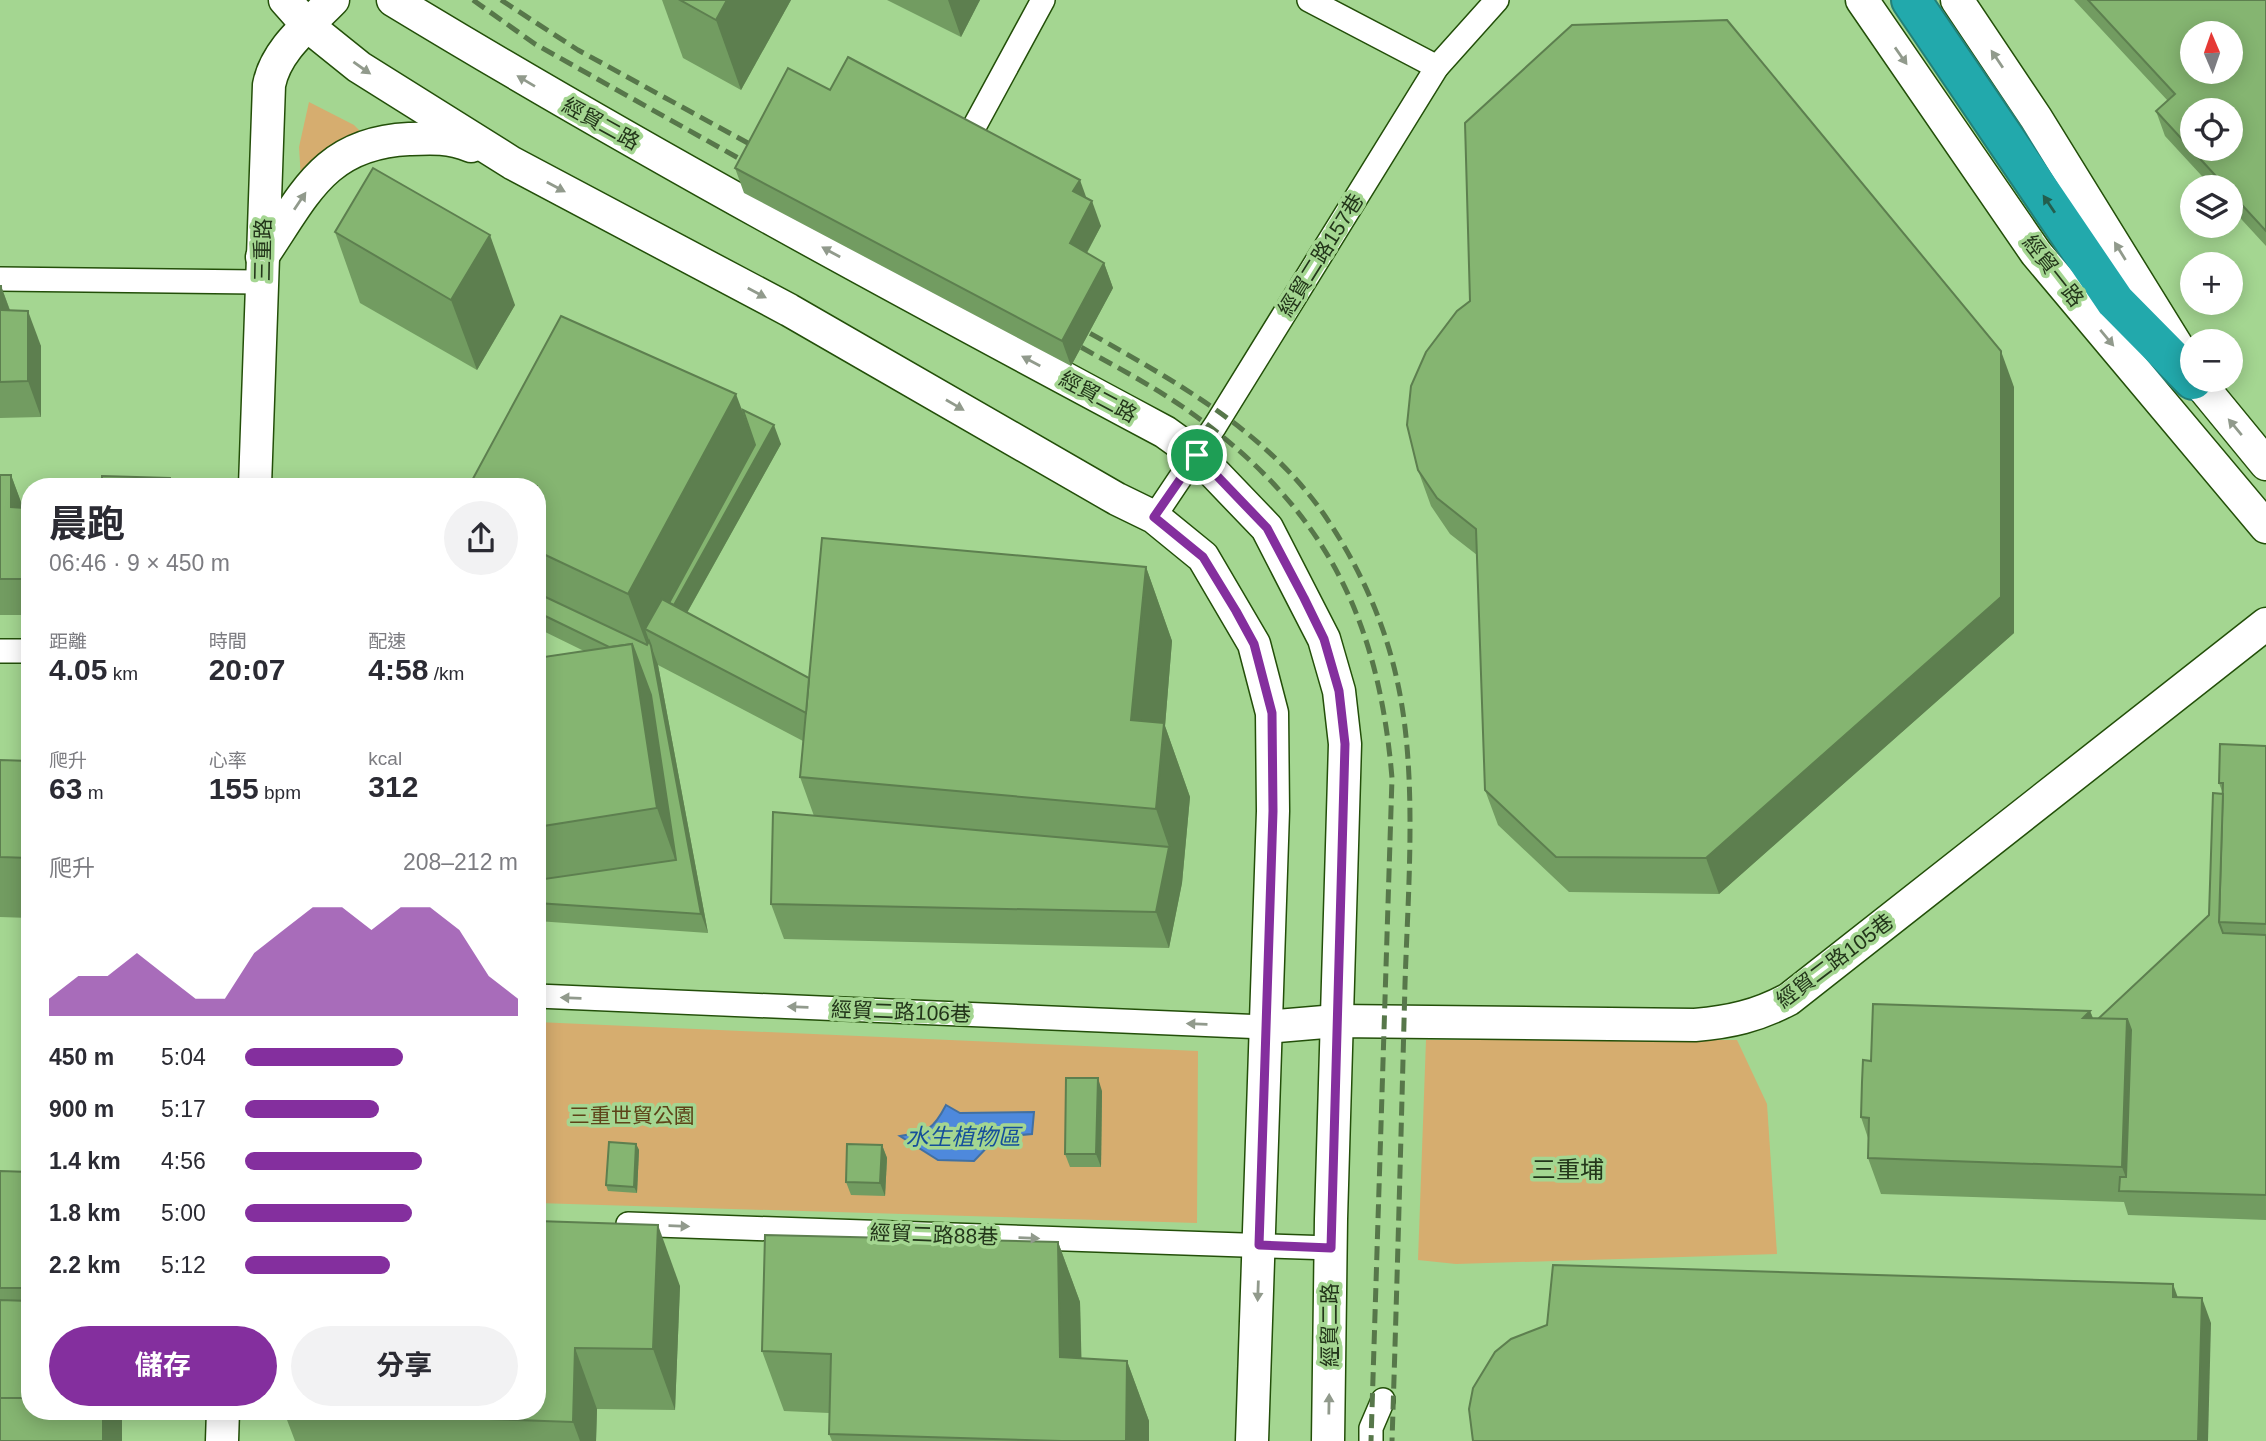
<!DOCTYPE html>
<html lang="zh-TW">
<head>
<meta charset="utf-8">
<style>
  body { margin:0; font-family:Arial,"Noto Sans TC",sans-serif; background:#f2f2f3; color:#2b2b33; height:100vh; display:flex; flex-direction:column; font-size:26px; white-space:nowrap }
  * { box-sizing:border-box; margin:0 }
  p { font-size:23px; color:#7c7c81 }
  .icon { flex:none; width:38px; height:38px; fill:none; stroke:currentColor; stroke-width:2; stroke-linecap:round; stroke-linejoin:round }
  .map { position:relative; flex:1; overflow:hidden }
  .panel { position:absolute; left:21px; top:478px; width:525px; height:942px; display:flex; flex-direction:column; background:#fff; border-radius:28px; box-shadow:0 4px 18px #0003 }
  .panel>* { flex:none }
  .needle { width:46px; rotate:358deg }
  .buttons { position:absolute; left:2180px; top:21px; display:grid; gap:14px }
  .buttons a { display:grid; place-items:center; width:63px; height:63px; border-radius:50%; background:#fff; box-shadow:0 4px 18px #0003; font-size:35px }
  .pin { position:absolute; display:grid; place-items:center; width:60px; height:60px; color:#fff; margin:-30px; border:4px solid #fff; border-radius:50%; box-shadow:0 2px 7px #0007 }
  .round { display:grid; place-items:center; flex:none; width:74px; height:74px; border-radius:37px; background:#f2f2f3 }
  .overview { display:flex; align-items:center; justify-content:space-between; height:119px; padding:0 28px }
  h1 { font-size:38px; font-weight:700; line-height:52px }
  .metrics { display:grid; grid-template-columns:repeat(3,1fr); gap:10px; height:119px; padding:7px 28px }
  .metrics div { display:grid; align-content:center }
  .metrics b { font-size:30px; font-weight:700 }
  .metrics small { font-size:19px; font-weight:400 }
  .metrics p { font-size:19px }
  .chart { height:196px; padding:14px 28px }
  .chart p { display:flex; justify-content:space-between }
  .chart svg { width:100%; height:126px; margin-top:7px; fill:#842f9e; opacity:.7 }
  .button { display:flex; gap:14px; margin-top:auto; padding:14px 28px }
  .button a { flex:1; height:80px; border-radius:42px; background:#842f9e; color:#fff; font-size:28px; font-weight:700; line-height:80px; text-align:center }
  .button a+a { background:#f2f2f3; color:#2b2b33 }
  ul { padding:0 28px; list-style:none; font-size:23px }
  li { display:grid; grid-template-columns:112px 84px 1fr; align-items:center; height:52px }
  li i { height:18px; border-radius:9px; background:#842f9e }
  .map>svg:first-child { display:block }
  .park { fill:#d6ad6f }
  .water { fill:#4e89dc; stroke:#4170a2; stroke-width:2 }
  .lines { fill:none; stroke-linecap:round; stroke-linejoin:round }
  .street-casing { stroke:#234f09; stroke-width:26 }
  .secondary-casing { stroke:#234f09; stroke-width:35 }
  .highway-casing { stroke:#228179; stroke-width:42 }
  .street { stroke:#fff; stroke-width:23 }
  .secondary { stroke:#fff; stroke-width:32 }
  .highway { stroke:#22a9ac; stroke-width:38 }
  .rail { stroke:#57774a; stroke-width:5; stroke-dasharray:14 7; stroke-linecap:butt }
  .wall { fill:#729c61 }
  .shaded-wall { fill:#5d7f4f }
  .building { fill:#85b571; stroke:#5d7f4f; stroke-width:2; fill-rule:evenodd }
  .oneway { fill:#919a8c }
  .oneway2 { fill:#235e4d }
  .route-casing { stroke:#fff; stroke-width:14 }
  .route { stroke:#842f9e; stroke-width:9 }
  .labels { text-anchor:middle; stroke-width:7; stroke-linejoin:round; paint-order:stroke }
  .street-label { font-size:21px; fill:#23361a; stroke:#a4d691 }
  .park-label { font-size:21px; fill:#5d4319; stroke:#a4d691 }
  .water-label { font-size:23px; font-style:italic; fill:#154f9a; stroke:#a4d691 }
  .quarter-label { font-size:24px; fill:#23361a; stroke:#a4d691 }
</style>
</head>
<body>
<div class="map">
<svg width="2266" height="1441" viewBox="0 0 2266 1441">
  <rect width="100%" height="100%" fill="#a4d691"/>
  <g class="park">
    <path d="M309,102l45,23 20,20 -73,34 -2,-32z"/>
    <path d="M537,1022l661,29 -1,172 -660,-20z"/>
    <path d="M1426,1040h311l30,64 10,150 -321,10 -38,-4z"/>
  </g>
  <path class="water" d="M946,1105l14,8 74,-1 -2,22 -35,3 -23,24 -36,-1 -38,-24c28,-4 33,-6 46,-31z"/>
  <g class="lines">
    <g class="street-casing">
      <g id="street">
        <path d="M1309,0l128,67"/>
        <path d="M967,140l76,-140"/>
        <path d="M0,279l262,3"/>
        <path d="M1154,517l61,-91 222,-359 60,-67"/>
        <path d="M0,651h30"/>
        <path d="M537,996l728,31"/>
        <path d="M628,1224l703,24"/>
        <path d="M1371,1441v-13l12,-28"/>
      </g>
    </g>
    <g class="secondary-casing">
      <g id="secondary">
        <path d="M285,0l23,26 51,41 153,96 277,147 328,189 37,18 49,40 51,87 18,69 1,98 -21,630"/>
        <path d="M393,0c252,153 512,293 772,432l32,23 70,73 57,111 15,52 6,53 -14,475 -3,222"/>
        <path d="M1862,0l174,253 230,274"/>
        <path d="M1957,0l79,118 149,241"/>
        <path d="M262,257c43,-63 62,-114 147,-118 23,-1 40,-2 62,7"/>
        <path d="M2197,380l69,84"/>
        <path d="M255,486l14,-401c7,-36 40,-60 64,-85"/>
        <path d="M1265,1027l71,-6 359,4c35,-3 62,-9 94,-26l477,-375"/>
        <path d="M222,1441l1,-31"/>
      </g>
    </g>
    <g class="highway-casing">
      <path id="highway" d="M1911,0l204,301 78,79"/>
    </g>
    <use href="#street" class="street"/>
    <use href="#secondary" class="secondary"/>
    <use href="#highway" class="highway"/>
    <g class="rail">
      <path d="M473,0l62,44 221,124"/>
      <path d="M501,0l77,50 188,103"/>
      <path d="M1072,323c91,52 189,102 251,190 35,51 61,107 74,167 21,93 11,209 8,304 -4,152 -8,305 -13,457"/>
      <path d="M1063,337c40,23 82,44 120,70 138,96 195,205 209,371l-21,663"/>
    </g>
  </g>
  <g class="wall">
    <path d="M662,0h129l-50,90 -58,-32z"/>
    <path d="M887,0h93l-19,37z"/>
    <path d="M2074,0h192v246l-35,-38v-21h-19l-47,-51 -9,-25 12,-10z"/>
    <path d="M830,90l256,108 15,28 -14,27 17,10 9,25 -42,78 -327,-173 -9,-25z"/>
    <path d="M335,232l180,73 -38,65 -117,-67z"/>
    <path d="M0,286h1l9,24 31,36v71l-41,1z"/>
    <path d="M2014,387v246l-295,261 -150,-2 -71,-67 -13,-35 -8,-235 -27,-21 -19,-28 -13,-36z"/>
    <path d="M743,410l38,34 -94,169 122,65 337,-111 26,74 -7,85 25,71 -8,86 -13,65 -385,-9 -13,-35 43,-88 -14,-39 3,-36 -145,-76 50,268 -171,-12v-263l47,-7 -47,-23v-142z"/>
    <path d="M0,475h11l12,33h2l5,13v94h-30z"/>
    <path d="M2266,746v474l-138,-5 -4,-13 -243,-8 -13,-36v-20l-7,-21 10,-56 219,-50 3,7 5,1 111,-104 14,-121 -4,-11z"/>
    <path d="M0,760l30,1v157l-30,-1z"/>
    <path d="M1102,1091l-1,76h-31l-5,-13z"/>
    <path d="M636,1144l3,6 -2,43 -29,-2 -2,-6z"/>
    <path d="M882,1145l5,13 -2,38 -34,-1 -5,-13z"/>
    <path d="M0,1171l30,1v238l-30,31z"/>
    <path d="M537,1221l143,65 -5,124 -78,-1 -1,32h-301l-11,-29z"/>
    <path d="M1058,1242l22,60 1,56 46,3 22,60v20h-317l-3,-7v-21l-45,-2 -22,-60z"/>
  </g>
  <g class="shaded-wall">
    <path d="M727,0h64l-50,90 -25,-70z"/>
    <path d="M948,0h32l-19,37z"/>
    <path d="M1080,180l9,25 -16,-14z"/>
    <path d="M1092,201l9,25 -22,41 -9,-24z"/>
    <path d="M490,235l25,70 -38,65 -26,-70z"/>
    <path d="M1104,263l9,25 -42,78 -9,-25z"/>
    <path d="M1,286l13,36 -12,-12z"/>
    <path d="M28,311l13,35v71l-13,-36z"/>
    <path d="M2001,351l13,36v246l-295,261 -13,-36z"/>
    <path d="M736,394l22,59 16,-28 7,19 -111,199 -25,-14 13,36 50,268 -7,-19 -47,-250 -26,-70z"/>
    <path d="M11,475l13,35 -13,-3z"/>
    <path d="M25,508l5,13v35l-5,-12z"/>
    <path d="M1146,567l26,74 -7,85 25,71 -8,86 -13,65 -13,-36 13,-65 -13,-38 -25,-89z"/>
    <path d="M632,644l26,70 24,165 -25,-71z"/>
    <path d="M2090,1011l7,18 -14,-11z"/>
    <path d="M2127,1019l13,36 -9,136 -9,-24z"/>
    <path d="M1098,1078l4,13 -1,76 -5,-13z"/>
    <path d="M636,1144l3,6 -2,43 -3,-6z"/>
    <path d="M882,1145l5,13 -2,38 -5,-13z"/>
    <path d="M658,1225l22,61 -5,124 -22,-61z"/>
    <path d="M1058,1242l22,60 3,115 -23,-60z"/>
    <path d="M2173,1284l9,25 -9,-12z"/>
    <path d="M2202,1298l9,25 -3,118h-10z"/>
    <path d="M575,1348l22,61 -1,32h-16l-7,-19z"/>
    <path d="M1127,1361l22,60v20h-23z"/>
    <rect x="103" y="1410" width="19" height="31"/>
  </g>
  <g class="building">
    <path d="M680,0h47l-11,20z"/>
    <path d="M2088,0h178v231l-35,-38v-6h-5l-70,-76 19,-17zM2193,33h38v39h-38zM2193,110h38v39h-38z"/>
    <path d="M1727,20l274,331v246l-295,261 -150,-1 -71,-67 -9,-261 -39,-31 -19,-28 -11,-45 4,-39 15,-34 31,-41 13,-10 -5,-178 107,-98z"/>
    <path d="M848,57l232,123 -7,11 19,10 -22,42 34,20 -42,78 -327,-173 53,-100 42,22z"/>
    <path d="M373,168l117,67 -39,65 -116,-68z"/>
    <path d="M0,286h1l1,24 26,1v70l-28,1z"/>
    <path d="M561,316l175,78 -108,200 -91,-43v-65h-68z"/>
    <path d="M743,410l31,15 -100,180 -5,-2 86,-158z"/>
    <path d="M0,475h11v32l14,1v36h5v35h-30z"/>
    <path d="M102,476l68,2v8h-68z"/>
    <path d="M822,538l324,29 -15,153 33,3 -8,86 -356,-32z"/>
    <path d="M537,593l110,52 2,-4 2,5 50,268 -164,-11v-23l139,-20 -25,-165 -19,-51 -23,3 -72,-35z"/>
    <path d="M662,599l147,79 -3,35 -161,-84z"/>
    <path d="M632,644l25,164 -120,19v-169z"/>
    <path d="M2220,744l46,2v178l-47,-2 4,-139h-4z"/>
    <path d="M0,760l30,1v97l-30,-1z"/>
    <path d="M2213,793l10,1 -4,128 4,11 43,2v260l-147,-4 1,-14h6l5,-147 -4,-11h-29l111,-104z"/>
    <path d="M773,812l396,35 -13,65 -385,-8z"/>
    <path d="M1873,1004l217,7 -7,7 44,1 -5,148 -254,-9 1,-40 -8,-1 1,-35 1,-22 8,1z"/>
    <path d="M1066,1078h32l-2,76h-31z"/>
    <path d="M609,1142l27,2 -2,43 -28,-2z"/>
    <path d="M847,1144l35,1 -2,38 -34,-1z"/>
    <path d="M0,1171l30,1v116h-30z"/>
    <path d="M537,1221l121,4 -5,124 -78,-1 -2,74 -289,-10v-2h253z"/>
    <path d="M765,1235l293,7 2,115 67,4 -1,80h-65l-232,-7 2,-80 -69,-3z"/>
    <path d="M1553,1265l620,19v13l29,1 -4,143h-725l-4,-32 4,-21 22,-36 16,-13 36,-14z"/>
    <path d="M0,1300l30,1v97h-30z"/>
    <path d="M0,1398h30v12h73v31h-103z"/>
  </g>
  <defs><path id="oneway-solid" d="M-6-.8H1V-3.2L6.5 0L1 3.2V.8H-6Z" transform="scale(1.75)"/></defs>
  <g class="oneway">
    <use href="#oneway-solid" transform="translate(1901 56) rotate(55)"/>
    <use href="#oneway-solid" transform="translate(1997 59) rotate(-124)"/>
    <use href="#oneway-solid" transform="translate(362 68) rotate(35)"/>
    <use href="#oneway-solid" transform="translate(526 81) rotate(-149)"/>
    <use href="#oneway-solid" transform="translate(556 187) rotate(28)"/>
    <use href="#oneway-solid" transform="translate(300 201) rotate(-56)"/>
    <use href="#oneway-solid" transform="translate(2120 251) rotate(-122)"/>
    <use href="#oneway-solid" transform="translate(831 252) rotate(-151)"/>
    <use href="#oneway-solid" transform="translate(757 293) rotate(28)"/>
    <use href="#oneway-solid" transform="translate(2107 338) rotate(50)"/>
    <use href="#oneway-solid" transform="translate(1031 361) rotate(-152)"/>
    <use href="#oneway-solid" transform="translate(955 405) rotate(30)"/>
    <use href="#oneway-solid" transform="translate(2235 427) rotate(-130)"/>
    <use href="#oneway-solid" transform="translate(571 998) rotate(-178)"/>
    <use href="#oneway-solid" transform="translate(798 1007) rotate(-178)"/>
    <use href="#oneway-solid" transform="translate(1197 1024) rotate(-178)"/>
    <use href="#oneway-solid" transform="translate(679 1226) rotate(2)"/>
    <use href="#oneway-solid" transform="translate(1029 1238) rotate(2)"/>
    <use href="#oneway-solid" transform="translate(1258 1291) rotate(92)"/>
    <use href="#oneway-solid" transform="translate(1329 1404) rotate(-89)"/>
  </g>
  <use class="oneway2" href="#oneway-solid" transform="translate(2049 204) rotate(-124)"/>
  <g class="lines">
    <g class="route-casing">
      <path id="route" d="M1197,455l70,73 37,70 20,41 15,52 6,53 -14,504 -72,-3 14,-434 -1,-98 -18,-69 -18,-33 -33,-54 -49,-40z"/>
    </g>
    <use href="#route" class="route"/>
  </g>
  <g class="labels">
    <g class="street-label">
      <text transform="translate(601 124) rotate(29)" y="7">經貿二路</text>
      <text transform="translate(263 250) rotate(-89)" y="7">三重路</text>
      <text transform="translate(1321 255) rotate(-58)" y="7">經貿二路157巷</text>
      <text transform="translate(2053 271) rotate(52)" y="7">經貿一路</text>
      <text transform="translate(1098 397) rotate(28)" y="7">經貿二路</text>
      <text transform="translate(1835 961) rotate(-37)" y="7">經貿二路105巷</text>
      <text transform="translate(901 1012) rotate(2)" y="7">經貿二路106巷</text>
      <text transform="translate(934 1235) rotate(2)" y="7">經貿二路88巷</text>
      <text transform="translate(1330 1325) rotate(-90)" y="7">經貿二路</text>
    </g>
    <g class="park-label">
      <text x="632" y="1123">三重世貿公園</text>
    </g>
    <g class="water-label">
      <text x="963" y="1145">水生植物區</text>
    </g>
    <g class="quarter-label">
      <text x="1568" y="1178">三重埔</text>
    </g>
  </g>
</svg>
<div class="buttons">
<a><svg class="needle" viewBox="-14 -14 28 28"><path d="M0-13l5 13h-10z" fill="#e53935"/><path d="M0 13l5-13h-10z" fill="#7c7c81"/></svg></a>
<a><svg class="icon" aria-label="locate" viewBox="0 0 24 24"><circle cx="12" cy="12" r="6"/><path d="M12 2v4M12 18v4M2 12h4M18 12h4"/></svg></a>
<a><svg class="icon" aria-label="layers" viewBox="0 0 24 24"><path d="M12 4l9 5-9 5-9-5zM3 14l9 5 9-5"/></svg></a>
<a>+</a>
<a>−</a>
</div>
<div class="pin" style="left:1197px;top:455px;background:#1e9e55"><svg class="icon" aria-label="arrive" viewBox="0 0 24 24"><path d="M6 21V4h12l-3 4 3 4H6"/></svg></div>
<section class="panel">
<div class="overview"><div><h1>晨跑</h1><p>06:46 · 9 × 450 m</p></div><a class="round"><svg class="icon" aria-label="share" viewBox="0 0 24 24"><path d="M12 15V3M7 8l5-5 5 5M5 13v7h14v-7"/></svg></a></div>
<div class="metrics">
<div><p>距離</p><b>4.05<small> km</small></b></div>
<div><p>時間</p><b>20:07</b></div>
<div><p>配速</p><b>4:58<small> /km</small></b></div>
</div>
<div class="metrics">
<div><p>爬升</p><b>63<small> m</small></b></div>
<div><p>心率</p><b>155<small> bpm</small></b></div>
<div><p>kcal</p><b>312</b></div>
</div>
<div class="chart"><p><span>爬升</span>208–212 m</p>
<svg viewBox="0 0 160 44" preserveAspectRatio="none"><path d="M0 44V38L10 30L20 30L30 22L40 30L50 38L60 38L70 22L80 14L90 6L100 6L110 14L120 6L130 6L140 14L150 30L160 38V44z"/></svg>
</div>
<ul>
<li><b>450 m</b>5:04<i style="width:58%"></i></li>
<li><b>900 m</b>5:17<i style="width:49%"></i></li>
<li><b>1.4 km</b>4:56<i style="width:65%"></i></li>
<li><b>1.8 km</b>5:00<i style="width:61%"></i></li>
<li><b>2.2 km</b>5:12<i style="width:53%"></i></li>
</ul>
<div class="button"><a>儲存</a><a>分享</a></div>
</section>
</div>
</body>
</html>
